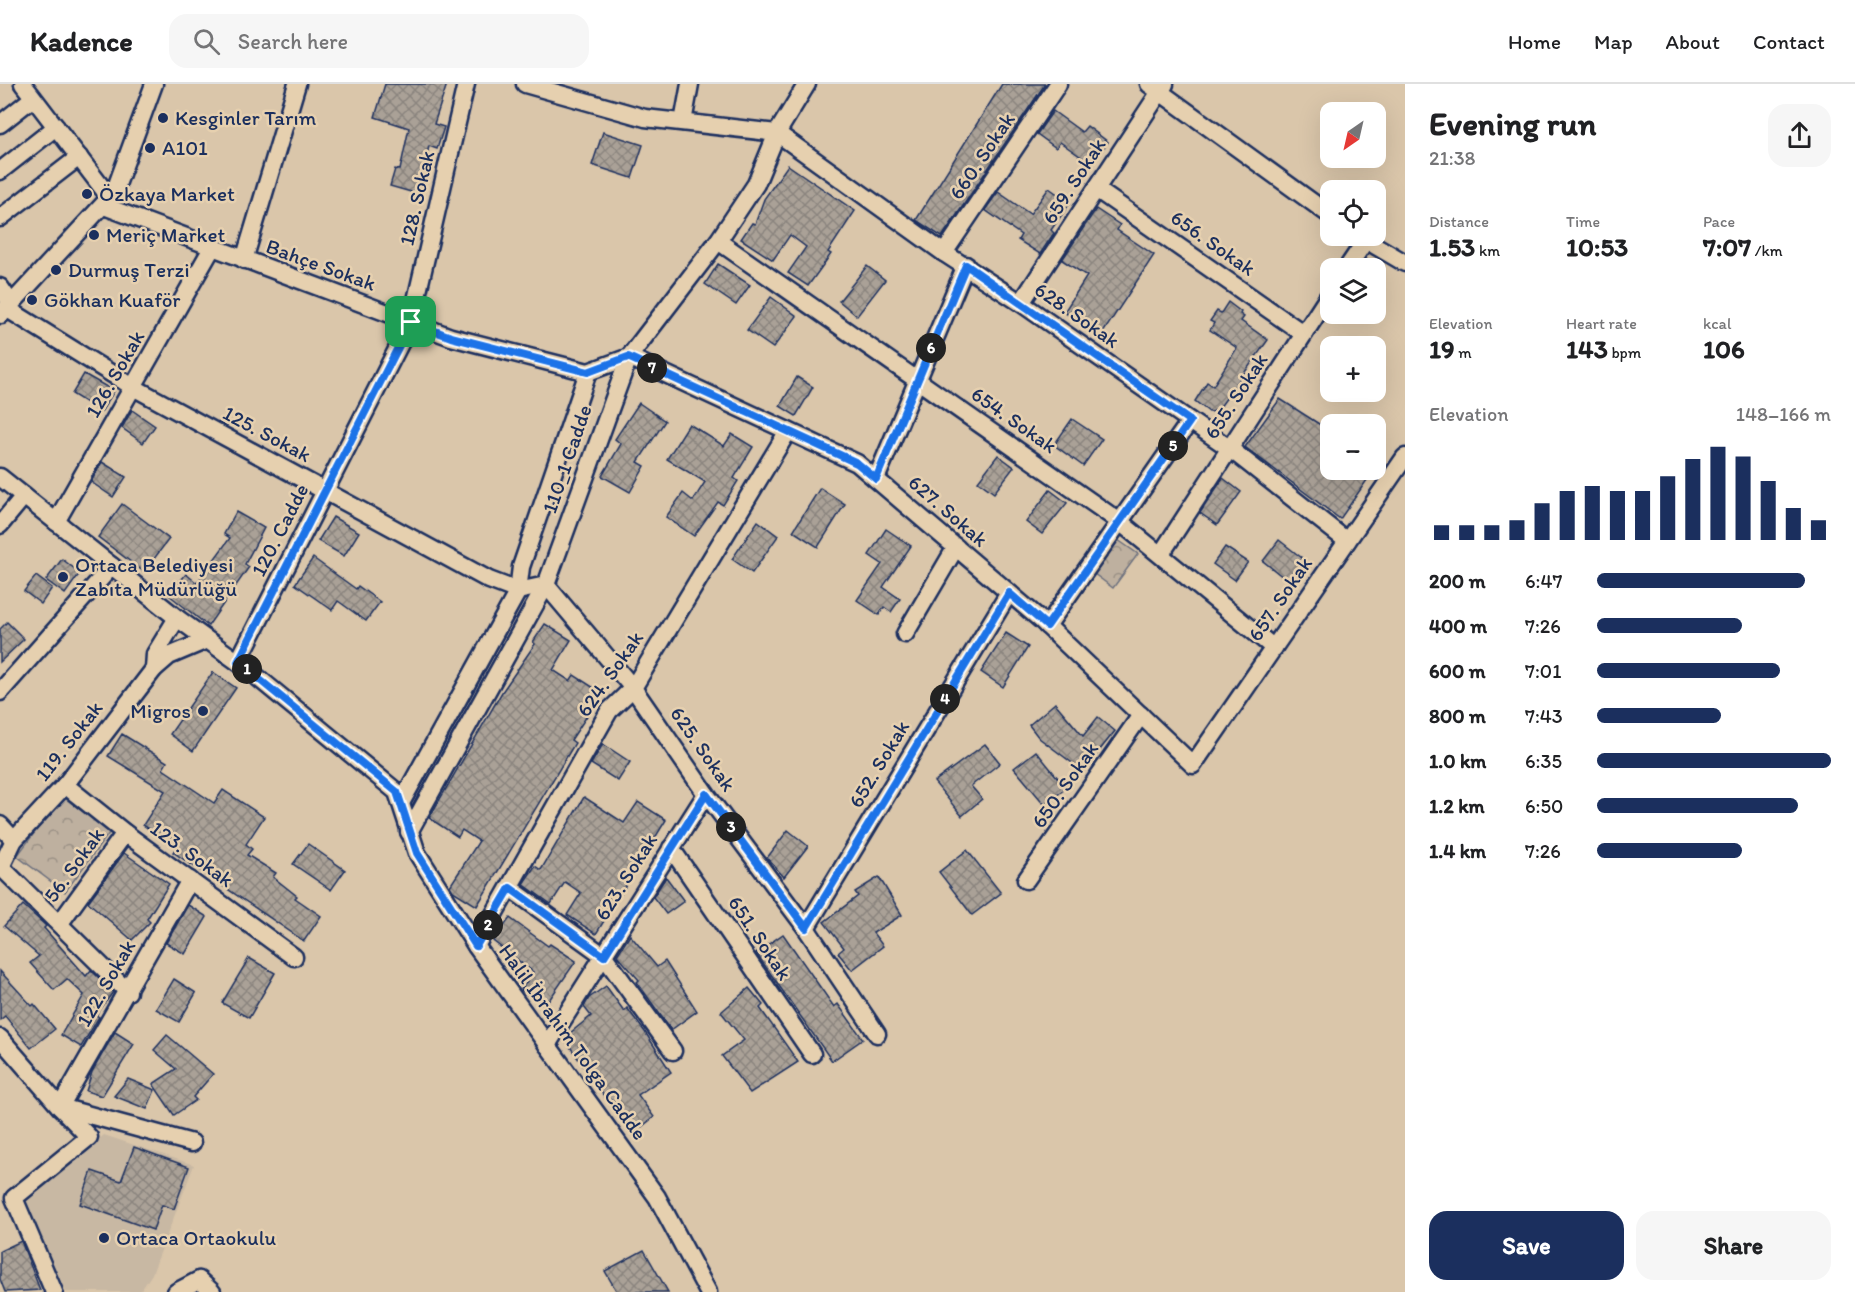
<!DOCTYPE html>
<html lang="en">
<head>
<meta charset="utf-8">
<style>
  body { margin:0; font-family:Itim,sans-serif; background:#f6f6f6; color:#202124; height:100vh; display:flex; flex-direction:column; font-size:22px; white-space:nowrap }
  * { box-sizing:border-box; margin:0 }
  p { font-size:20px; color:#757577 }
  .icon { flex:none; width:33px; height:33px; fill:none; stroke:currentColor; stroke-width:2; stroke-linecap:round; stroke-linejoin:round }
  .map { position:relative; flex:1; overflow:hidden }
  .panel { display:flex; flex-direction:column; background:#fff; width:450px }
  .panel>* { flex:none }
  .needle { width:39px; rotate:214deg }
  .fabs { position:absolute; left:1320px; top:18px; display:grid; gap:12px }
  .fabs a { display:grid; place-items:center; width:66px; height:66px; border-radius:12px; background:#fff; box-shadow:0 6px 24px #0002; font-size:30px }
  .pin { position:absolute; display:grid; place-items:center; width:51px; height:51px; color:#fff; margin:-26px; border-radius:12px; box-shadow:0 3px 9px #0006 }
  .km { position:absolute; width:30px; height:30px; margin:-15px; border-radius:50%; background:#222; color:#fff; font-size:16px; line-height:30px; text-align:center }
  .round { display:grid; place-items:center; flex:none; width:63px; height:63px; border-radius:18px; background:#f6f6f6 }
  .head { display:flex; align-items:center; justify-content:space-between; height:102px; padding:0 24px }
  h1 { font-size:33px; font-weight:800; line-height:45px }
  .metrics { display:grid; grid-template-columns:repeat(3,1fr); gap:9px; height:102px; padding:6px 24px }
  .metrics div { display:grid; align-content:center }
  .metrics b { font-size:26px; font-weight:800 }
  .metrics small { font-size:16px; font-weight:400 }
  .metrics p { font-size:16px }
  .chart { height:168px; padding:12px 24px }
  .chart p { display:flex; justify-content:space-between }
  .chart svg { width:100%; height:108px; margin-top:6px; stroke:#1b2f5e; stroke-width:6 }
  .cta { display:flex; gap:12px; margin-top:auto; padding:12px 24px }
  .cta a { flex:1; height:69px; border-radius:18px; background:#1b2f5e; color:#fff; font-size:24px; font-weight:800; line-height:69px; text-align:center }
  .cta a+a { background:#f6f6f6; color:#202124 }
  ul { padding:0 24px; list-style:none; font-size:20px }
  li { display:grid; grid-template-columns:96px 72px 1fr; align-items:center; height:45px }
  li i { height:15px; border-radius:8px; background:#1b2f5e }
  header { display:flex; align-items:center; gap:36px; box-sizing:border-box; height:84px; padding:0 30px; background:#fff; border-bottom:2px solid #e0e0e0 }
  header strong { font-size:28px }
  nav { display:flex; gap:33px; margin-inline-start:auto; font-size:21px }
  .search { width:420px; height:54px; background:#f6f6f6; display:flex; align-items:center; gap:15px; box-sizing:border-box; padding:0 21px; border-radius:18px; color:#757577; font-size:22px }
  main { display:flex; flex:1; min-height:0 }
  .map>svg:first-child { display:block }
  .built { fill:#c8b8a3 }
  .park { fill:url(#park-crowns); stroke:#6c707e; stroke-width:1.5 }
  .building { fill:url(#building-cross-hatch); stroke:#1b2f5e; stroke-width:1.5 }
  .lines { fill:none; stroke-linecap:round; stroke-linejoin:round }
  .minor-casing { stroke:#1b2f5e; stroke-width:21 }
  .minor { stroke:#e6d0af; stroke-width:16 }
  .route-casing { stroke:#fff; stroke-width:12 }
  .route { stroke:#1a73e8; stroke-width:8 }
  .poi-dot { fill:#1b2f5e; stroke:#e6d0af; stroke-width:2 }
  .labels { text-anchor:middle; stroke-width:5; stroke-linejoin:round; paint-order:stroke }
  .poi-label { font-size:21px; fill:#1b2f5e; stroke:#e6d0af; text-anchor:start }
  .street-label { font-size:21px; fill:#1b2f5e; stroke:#e6d0af }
</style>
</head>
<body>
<header>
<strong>Kadence</strong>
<div class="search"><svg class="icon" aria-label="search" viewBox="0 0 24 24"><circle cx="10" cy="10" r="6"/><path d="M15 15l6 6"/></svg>Search here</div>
<nav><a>Home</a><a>Map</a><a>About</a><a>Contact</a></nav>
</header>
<main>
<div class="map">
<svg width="1405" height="1208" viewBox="0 0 1405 1208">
  <defs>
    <pattern id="park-crowns" width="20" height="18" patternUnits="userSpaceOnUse" patternTransform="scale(1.5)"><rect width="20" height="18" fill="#beb09f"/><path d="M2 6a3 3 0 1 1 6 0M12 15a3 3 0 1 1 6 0" fill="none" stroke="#9a9085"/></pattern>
    <pattern id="building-cross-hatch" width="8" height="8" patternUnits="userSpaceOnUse" patternTransform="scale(1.5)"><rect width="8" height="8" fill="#aaa197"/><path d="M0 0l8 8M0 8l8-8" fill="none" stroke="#8a847e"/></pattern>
  </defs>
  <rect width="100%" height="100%" fill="#dac6aa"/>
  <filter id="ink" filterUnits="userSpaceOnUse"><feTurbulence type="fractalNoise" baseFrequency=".0167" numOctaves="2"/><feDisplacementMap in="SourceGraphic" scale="12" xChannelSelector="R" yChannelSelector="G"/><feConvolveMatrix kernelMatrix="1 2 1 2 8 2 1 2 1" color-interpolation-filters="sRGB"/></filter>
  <g filter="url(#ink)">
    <path class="built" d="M104,1051l90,30 -42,109 -12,18h-74l-40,-91z"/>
    <g class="park">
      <path d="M1118,456l20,14 -25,34 -20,-15z"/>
      <path d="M62,712l48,36 -45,60 -48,-36z"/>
    </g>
    <g class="building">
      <path d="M385,0h62l-13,40 10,3 -7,22 -8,-3 -11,48 -28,-8 5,-17 5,1 9,-42 -34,-11z"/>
      <path d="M1002,0h43l-103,153 -26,-17z"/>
      <path d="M1053,27l29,21 5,-6 21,16 -17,22 -31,-22 -4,6 -19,-14z"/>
      <path d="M603,48l40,13 -11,33 -40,-13z"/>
      <path d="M788,81l67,46 -27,41 3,2 -23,32 -20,-13 18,-26 -16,-12 -17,25 -32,-21 11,-16 3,1 9,-25z"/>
      <path d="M1049,104l21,15 -19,27 3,3 -14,21 -22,-14 3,-5 -36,-25 13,-18 32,22z"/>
      <path d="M1096,125l24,16 -3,5 37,25 -53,81 -37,-24 23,-36 -25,-16z"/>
      <path d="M718,180l32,21 -14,20 -31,-21z"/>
      <path d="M867,182l18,14 -28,36 -18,-15z"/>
      <path d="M771,213l26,19 -24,32 -26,-18z"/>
      <path d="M1228,218l13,10 -1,2 4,3 -3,4 27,19 -51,71 -8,1 -14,-11 12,-19 6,4 24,-38 -27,-18 4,-7 -4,-2 7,-10 4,2z"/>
      <path d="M84,290l30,17 -13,21 -29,-18z"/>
      <path d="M797,293l16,10 -17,29 -16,-10z"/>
      <path d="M1280,315l50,32v39h44l-34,49 -95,-72z"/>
      <path d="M639,319l26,18 -27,41 7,4 -15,26 -28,-16 19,-32 -6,-5z"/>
      <path d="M132,326l23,16 -12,17 -21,-15z"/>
      <path d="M1072,335l30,20 -19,27 -29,-21z"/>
      <path d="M689,340l35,22 8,-12 21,13 -19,31 4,3 -15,24 -5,-3 -24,34 -28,-19 17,-24 10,8 12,-19 -38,-23z"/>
      <path d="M998,371l16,12 -20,26 -16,-12z"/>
      <path d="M102,378l24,15 -13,20 -22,-15z"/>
      <path d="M1223,394l18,14 -24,33 -17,-12z"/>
      <path d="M820,404l25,16 -27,43 -25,-16z"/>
      <path d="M1050,406l17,13 -25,31 -16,-12z"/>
      <path d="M122,420l47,35 -25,33 -46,-35z"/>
      <path d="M236,428l28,16 -19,36 4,3 -41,59 -39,-31 17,-21 11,9 33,-45 -6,-4z"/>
      <path d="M333,433l26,15 -15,24 -26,-15z"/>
      <path d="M758,437l20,15 -26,37 -20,-14z"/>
      <path d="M886,445l25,17 -28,41 17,12 -9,13 -7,-5 -5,8 -22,-15 25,-36 -13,-9z"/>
      <path d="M1279,456l32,25 -17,21 -31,-25z"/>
      <path d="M1225,463l23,15 -13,18 -22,-16z"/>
      <path d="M313,474l43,31 2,-3 22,16 -14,19 -28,-20 -6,9 -37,-26z"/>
      <path d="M62,475l18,14 -15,21 -19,-14z"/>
      <path d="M36,492l16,12 -11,16 -17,-13z"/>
      <path d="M7,538l17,17 -24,23v-33z"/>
      <path d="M545,540l26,16 -18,30 17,11 4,-6 28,18 -31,47 4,3 -98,163 -24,-15 -3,-5 29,-45 -17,-11 -4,7 -29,-19 73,-126 33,-48 -2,-2z"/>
      <path d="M1006,549l22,14 -25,40 -22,-15z"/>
      <path d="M213,588l23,16 -43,63 -23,-17z"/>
      <path d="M1055,619l28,33 15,-19 17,14 -32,40 -44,-33 -10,-13z"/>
      <path d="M122,650l45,28 -4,7 51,34 9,-13 41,27 -18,27 6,5 -5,6 29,18 -3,4 24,19 -2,2 26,18 -17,25 -131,-89 4,-5 -34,-22 22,-34 -57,-35z"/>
      <path d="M603,660l27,18 -12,19 -27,-17z"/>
      <path d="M985,660l15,19 -29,23 11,13 -20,17 -28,-34z"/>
      <path d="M1036,667l30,37 -21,17 -31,-37z"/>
      <path d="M584,713l40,26 14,-21 28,18 -70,114 -29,-19 14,-22 -16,-11 -14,22 -28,-20 12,-18 6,4z"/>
      <path d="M788,746l20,16 -24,31 -17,-19z"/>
      <path d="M308,760l37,26 -14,20 -38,-26z"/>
      <path d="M967,766l34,43 -29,22 -33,-43z"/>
      <path d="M124,769l45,31 -22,35 3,3 -18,18 -44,-38z"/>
      <path d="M666,793l18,24 -18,13 -13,-17z"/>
      <path d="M879,793l23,38 -29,18 10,13 -31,24 -14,-17 6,-5 -20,-26 34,-26 -3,-4z"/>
      <path d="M23,821l23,21 -2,2 42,48 5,-6 22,22 -17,23 3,2 -18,30 -20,-12 23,-40 -17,-16 -13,11 -24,-27 9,-7 -35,-30z"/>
      <path d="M188,821l19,12 -22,37 -19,-11z"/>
      <path d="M510,834l38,28 2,-2 26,17 -31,45 -24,-16 12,-18 -40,-31z"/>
      <path d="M783,850l51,73 4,-3 25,35 -31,22 -76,-108z"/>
      <path d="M630,851l27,32 8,-6 32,50 -26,19 -34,-48 2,-2 -22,-25z"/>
      <path d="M249,874l26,15 -26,45 -27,-15z"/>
      <path d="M0,887l32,35 2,-2 21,25 -24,19 -26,-32 -5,4z"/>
      <path d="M174,895l22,14 -17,29 -23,-13z"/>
      <path d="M606,902l18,25 3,-3 18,24 26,40 -33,23 16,22 -19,15 -24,-32 -3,2 -44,-64 27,-22 -7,-9 5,-9z"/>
      <path d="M749,904l14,17 -3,3 38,54 -48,31 -28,-37 22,-16 -23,-28z"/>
      <path d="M115,948l19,12 -32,52 -16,-5 6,-19z"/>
      <path d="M167,951l46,39 -20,23 3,3 -22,15 -21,-31 23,-15 -22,-19z"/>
      <path d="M128,995l27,11 -8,19 -33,-13z"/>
      <path d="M134,1063l55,20 -15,42 -12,-4 -9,25 -73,-26 12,-33 29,10z"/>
      <path d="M21,1157l19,49 -35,2 -5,-13v-28z"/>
      <path d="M644,1166l24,42h-51l-12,-21z"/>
    </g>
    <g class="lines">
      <g class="minor-casing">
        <g id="minor">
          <path d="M23,0l87,114"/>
          <path d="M525,0l120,34 132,15 167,120 77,50 208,145 118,93"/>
          <path d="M1149,0l181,131"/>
          <path d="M683,38l7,-38"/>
          <path d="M0,40l33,-26"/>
          <path d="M0,87l56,-44"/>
          <path d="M1096,105l208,145"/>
          <path d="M104,122l347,131 137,35 41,-15"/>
          <path d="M0,134l79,-61"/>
          <path d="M1359,152l46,27"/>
          <path d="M718,157l402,281 154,126"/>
          <path d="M944,169l114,-169"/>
          <path d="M244,176l53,-176"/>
          <path d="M1347,184l19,-28"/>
          <path d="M0,203l11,16"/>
          <path d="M1021,219l144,-219"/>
          <path d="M6,224l127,79 356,193 29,11 28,-6 87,103 73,106 100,134 71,106"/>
          <path d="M1,231l113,-122 40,-109"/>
          <path d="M629,273l228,106 184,157 152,145 212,-308"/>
          <path d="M0,393l177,141 68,49 152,125 20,61 59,93 181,251 51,95"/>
          <path d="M876,395l90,-214"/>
          <path d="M56,438l156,-274"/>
          <path d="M0,441l24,-29"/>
          <path d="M1161,470l169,-260"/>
          <path d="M1047,542l143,-205"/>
          <path d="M905,550l51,-87"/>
          <path d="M238,578l173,-340 55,-238"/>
          <path d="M154,585l1,-15 22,-36"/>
          <path d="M0,608l112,-126"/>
          <path d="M65,701l60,48 169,124"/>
          <path d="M401,719l117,-212 3,-24 67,-195"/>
          <path d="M0,741l14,15"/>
          <path d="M409,748l137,-247 83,-228 89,-116 38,-57 21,-51 30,-49"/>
          <path d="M671,764l141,206"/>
          <path d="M1,783l127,125"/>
          <path d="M0,785l14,-29 51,-55 89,-116 15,-13 38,-16"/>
          <path d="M1026,796l115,-165"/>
          <path d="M510,804l94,68 69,95"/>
          <path d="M60,839l65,-90"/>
          <path d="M806,844l203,-335"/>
          <path d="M476,862l133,-235 24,-23 155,-257"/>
          <path d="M0,954l60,69 132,36"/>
          <path d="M547,961l159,-251"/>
          <path d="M54,1208l-40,-94 75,-61 -29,-30 130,-227"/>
          <path d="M176,1208l23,-12 13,12"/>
        </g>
      </g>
      <use href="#minor" class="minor"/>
    </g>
  </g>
  <g class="lines" filter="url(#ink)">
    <g class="route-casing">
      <path id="route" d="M966,181l224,156 -143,205 -38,-33 -203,335 -100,-134 -102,162 -94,-68 -34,58 -59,-93 -20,-61 -159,-130 173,-340 40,15 137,35 40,-15 229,106 19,16z"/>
    </g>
    <use href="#route" class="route"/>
  </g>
  <g class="poi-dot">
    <circle cx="163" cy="34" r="6"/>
    <circle cx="150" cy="64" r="6"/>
    <circle cx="87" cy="110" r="6"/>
    <circle cx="94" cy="151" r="6"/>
    <circle cx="56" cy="186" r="6"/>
    <circle cx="32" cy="216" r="6"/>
    <circle cx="63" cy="493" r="6"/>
    <circle cx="203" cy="627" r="6"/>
    <circle cx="104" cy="1154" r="6"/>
  </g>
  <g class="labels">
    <g class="poi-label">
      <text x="175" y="41">Kesginler Tarım</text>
      <text x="162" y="71">A101</text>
      <text x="99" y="117">Özkaya Market</text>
      <text x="106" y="158">Meriç Market</text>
      <text x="68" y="193">Durmuş Terzi</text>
      <text x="44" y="223">Gökhan Kuaför</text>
      <text x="75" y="488">Ortaca Belediyesi<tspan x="75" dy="24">Zabıta Müdürlüğü</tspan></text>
      <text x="191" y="634" text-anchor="end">Migros</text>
      <text x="116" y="1161">Ortaca Ortaokulu</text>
    </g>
    <g class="street-label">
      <text transform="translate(982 72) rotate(-56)" y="7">660. Sokak</text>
      <text transform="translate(1074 97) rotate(-57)" y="7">659. Sokak</text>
      <text transform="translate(417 114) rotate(-77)" y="7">128. Sokak</text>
      <text transform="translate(1213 159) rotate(35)" y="7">656. Sokak</text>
      <text transform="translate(321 181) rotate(20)" y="7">Bahçe Sokak</text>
      <text transform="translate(1077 231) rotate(35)" y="7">628. Sokak</text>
      <text transform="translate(115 290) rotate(-60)" y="7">126. Sokak</text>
      <text transform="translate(1236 312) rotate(-57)" y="7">655. Sokak</text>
      <text transform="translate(1014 336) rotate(35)" y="7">654. Sokak</text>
      <text transform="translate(267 350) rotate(28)" y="7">125. Sokak</text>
      <text transform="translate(567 375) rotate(-71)" y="7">110_1 Cadde</text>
      <text transform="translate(948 427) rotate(41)" y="7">627. Sokak</text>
      <text transform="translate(280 446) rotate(-63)" y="7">120. Cadde</text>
      <text transform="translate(1280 515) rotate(-56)" y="7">657. Sokak</text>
      <text transform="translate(610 590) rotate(-55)" y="7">624. Sokak</text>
      <text transform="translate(69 657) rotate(-52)" y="7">119. Sokak</text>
      <text transform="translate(703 665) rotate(55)" y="7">625. Sokak</text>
      <text transform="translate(879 680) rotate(-59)" y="7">652. Sokak</text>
      <text transform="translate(1065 701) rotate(-55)" y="7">650. Sokak</text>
      <text transform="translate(192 770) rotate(36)" y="7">123. Sokak</text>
      <text transform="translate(74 781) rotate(-54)" y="7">56. Sokak</text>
      <text transform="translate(626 793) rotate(-58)" y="7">623. Sokak</text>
      <text transform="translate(760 854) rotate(56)" y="7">651. Sokak</text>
      <text transform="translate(106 899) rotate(-60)" y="7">122. Sokak</text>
      <text transform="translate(573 958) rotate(54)" y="7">Halil İbrahim Tolga Cadde</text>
    </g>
  </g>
</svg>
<div class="fabs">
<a><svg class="needle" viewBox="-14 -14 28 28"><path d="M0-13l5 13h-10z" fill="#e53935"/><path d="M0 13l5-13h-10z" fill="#757577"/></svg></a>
<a><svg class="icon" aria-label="locate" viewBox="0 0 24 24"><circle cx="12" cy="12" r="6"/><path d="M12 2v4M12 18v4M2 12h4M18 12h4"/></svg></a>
<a><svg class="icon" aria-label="layers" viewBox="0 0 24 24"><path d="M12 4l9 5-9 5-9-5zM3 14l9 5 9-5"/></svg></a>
<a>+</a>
<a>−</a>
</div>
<div class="pin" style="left:411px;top:238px;background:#1e9e55"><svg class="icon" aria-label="arrive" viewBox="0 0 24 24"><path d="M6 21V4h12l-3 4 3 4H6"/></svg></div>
<b class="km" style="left:247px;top:585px">1</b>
<b class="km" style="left:488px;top:841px">2</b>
<b class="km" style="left:731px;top:743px">3</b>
<b class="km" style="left:945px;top:615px">4</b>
<b class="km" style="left:1173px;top:362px">5</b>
<b class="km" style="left:931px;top:264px">6</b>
<b class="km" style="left:652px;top:284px">7</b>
</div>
<section class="panel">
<div class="head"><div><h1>Evening run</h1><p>21:38</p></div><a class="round"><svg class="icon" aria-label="share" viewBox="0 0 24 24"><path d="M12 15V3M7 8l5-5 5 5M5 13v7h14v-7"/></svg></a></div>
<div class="metrics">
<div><p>Distance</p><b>1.53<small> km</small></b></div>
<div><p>Time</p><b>10:53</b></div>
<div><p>Pace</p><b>7:07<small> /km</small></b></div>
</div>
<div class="metrics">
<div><p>Elevation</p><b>19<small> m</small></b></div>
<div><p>Heart rate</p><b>143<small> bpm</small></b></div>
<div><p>kcal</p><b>106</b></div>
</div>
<div class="chart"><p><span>Elevation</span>148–166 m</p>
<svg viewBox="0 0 160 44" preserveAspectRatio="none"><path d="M5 44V38M15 44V38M25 44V38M35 44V36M45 44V29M55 44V24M65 44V22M75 44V24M85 44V24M95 44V18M105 44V11M115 44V6M125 44V10M135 44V20M145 44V31M155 44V36"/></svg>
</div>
<ul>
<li><b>200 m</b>6:47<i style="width:89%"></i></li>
<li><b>400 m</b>7:26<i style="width:62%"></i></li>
<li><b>600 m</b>7:01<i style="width:78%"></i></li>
<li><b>800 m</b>7:43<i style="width:53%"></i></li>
<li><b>1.0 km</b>6:35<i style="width:100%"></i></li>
<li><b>1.2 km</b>6:50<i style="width:86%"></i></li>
<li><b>1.4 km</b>7:26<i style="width:62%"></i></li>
</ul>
<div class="cta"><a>Save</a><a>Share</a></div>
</section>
</main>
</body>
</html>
